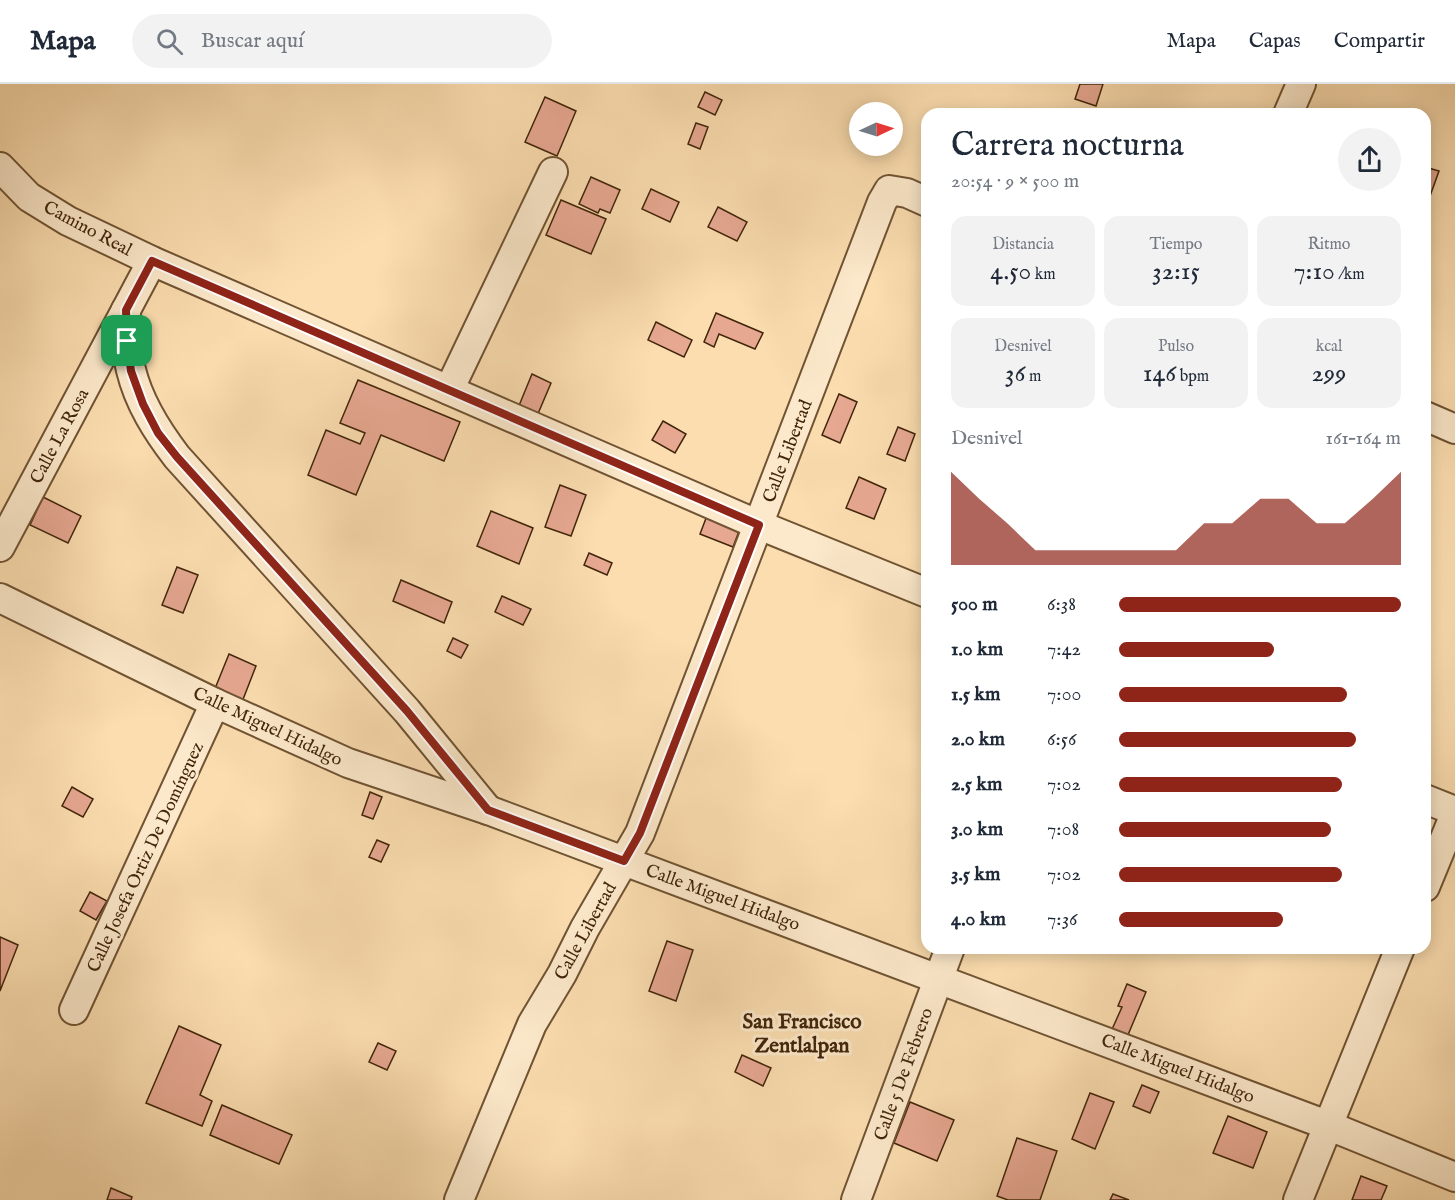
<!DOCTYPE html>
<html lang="es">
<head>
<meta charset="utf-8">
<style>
  body { margin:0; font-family:"IM FELL English",serif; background:#f2f2f3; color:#1f2937; height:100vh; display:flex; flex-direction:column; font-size:22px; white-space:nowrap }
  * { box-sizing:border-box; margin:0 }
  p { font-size:20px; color:#747a83 }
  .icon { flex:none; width:33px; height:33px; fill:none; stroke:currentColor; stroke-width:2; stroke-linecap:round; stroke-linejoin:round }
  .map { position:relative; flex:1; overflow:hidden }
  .details { position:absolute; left:921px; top:24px; width:510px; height:846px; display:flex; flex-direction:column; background:#fff; border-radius:18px; box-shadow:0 3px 15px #0003 }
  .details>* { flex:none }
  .needle { width:39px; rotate:86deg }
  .buttons { position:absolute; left:849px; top:18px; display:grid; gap:12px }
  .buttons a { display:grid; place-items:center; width:54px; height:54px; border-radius:50%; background:#fff; box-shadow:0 3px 15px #0003; font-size:30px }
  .pin { position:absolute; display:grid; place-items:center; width:51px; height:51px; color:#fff; margin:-26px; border-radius:12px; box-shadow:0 3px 9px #0006 }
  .round { display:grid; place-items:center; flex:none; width:63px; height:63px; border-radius:32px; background:#f2f2f3 }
  .headline { display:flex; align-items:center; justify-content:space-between; height:102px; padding:0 30px }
  h1 { font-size:33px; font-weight:600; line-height:45px }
  .stats { display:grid; grid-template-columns:repeat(3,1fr); gap:9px; height:102px; padding:6px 30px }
  .stats div { display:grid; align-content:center; border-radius:15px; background:#f2f2f3; text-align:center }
  .stats b { font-size:26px; font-weight:600 }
  .stats small { font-size:16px; font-weight:400 }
  .stats p { font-size:16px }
  .chart { height:168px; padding:12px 30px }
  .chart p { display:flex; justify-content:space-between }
  .chart svg { width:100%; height:108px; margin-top:6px; fill:#8f2418; opacity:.7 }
  ul { padding:0 30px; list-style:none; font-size:20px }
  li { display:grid; grid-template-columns:96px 72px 1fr; align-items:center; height:45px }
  li i { height:15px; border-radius:8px; background:#8f2418 }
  header { display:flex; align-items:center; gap:36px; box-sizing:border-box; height:84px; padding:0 30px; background:#fff; border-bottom:2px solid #e0e1e3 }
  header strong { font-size:28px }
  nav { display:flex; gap:33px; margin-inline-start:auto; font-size:21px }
  .search { width:420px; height:54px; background:#f2f2f3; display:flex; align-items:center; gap:15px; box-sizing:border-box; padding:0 21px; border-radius:33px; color:#747a83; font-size:22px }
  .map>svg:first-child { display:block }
  .building { fill:#e7a892; stroke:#41250a; stroke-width:1.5 }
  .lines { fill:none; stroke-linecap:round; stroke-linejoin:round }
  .minor-casing { stroke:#705333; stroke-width:32 }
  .minor { stroke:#fce9cb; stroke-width:28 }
  .route-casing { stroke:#fff; stroke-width:12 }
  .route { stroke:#8f2418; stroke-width:8 }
  .labels { text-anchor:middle; stroke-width:6; stroke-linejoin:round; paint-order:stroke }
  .street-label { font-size:18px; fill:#41250a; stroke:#fce9cb }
  .quarter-label { font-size:21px; font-weight:bold; fill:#41250a; stroke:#fce9cb }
</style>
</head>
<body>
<header>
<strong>Mapa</strong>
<div class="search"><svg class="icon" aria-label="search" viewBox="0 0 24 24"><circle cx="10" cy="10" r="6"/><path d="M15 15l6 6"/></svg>Buscar aquí</div>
<nav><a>Mapa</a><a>Capas</a><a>Compartir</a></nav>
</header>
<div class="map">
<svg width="1455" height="1116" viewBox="0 0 1455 1116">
  <rect width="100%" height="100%" fill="#fbddaf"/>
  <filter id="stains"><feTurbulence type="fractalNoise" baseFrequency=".00333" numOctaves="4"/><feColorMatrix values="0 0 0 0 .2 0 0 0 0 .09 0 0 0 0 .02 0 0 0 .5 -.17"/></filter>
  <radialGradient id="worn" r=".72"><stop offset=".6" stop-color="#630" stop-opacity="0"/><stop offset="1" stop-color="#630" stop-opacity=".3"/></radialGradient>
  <g class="building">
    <path d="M1080,0h23l-7,22 -21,-7z"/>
    <path d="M705,8l17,8 -7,15 -17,-8z"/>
    <path d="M545,13l31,14 -19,45 -32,-14z"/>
    <path d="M696,39l12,4 -8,22 -12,-5z"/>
    <path d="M1425,83l14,4 -14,39z"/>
    <path d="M591,93l29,13 -10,23 -10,-4 -2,4 -19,-9z"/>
    <path d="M651,105l28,13 -9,20 -28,-13z"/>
    <path d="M561,116l45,19 -15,35 -45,-19z"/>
    <path d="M718,123l29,15 -10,19 -29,-14z"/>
    <path d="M716,229l47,20 -8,16 -36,-15 -5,13 -10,-5z"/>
    <path d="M656,238l36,18 -8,17 -36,-17z"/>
    <path d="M532,290l19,9 -14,33 -19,-8z"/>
    <path d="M358,296l102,42 -16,39 -63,-26 -25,60 -48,-20 18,-45 34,14 5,-11 -25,-10z"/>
    <path d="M839,310l18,8 -17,41 -18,-8z"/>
    <path d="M663,337l23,13 -11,19 -23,-13z"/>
    <path d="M898,343l17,7 -10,27 -18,-7z"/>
    <path d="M859,393l27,12 -12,30 -28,-11z"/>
    <path d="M560,401l26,10 -15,41 -26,-9z"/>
    <path d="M43,413l38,19 -13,27 -38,-18z"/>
    <path d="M491,427l42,17 -14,36 -42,-18z"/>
    <path d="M708,429l33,13 -8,21 -33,-13z"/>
    <path d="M589,469l23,10 -5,12 -23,-10z"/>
    <path d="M177,483l21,8 -15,38 -21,-8z"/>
    <path d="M401,496l51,22 -8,21 -51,-22z"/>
    <path d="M502,512l29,13 -8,16 -28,-13z"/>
    <path d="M453,554l15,7 -7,13 -14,-7z"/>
    <path d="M229,570l27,12 -14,36 -28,-11z"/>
    <path d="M72,703l21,12 -10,18 -21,-11z"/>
    <path d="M370,708l12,5 -9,22 -11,-4z"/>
    <path d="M377,756l12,5 -8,17 -12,-5z"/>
    <path d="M90,808l17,9 -11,19 -16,-9z"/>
    <path d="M0,853l18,8 -18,46z"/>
    <path d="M667,857l26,9 -17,51 -27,-10z"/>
    <path d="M1127,900l19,8 -21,50 -16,-6 13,-29 -4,-1z"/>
    <path d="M179,942l42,19 -21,50 12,6 -10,25 -56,-23z"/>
    <path d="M378,959l18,8 -9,19 -18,-8z"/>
    <path d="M742,971l29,13 -8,18 -28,-14z"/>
    <path d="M1142,1001l17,7 -9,21 -17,-7z"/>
    <path d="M1090,1009l24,9 -19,47 -23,-10z"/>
    <path d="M910,1018l44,18 -17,41 -43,-18z"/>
    <path d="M222,1021l70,30 -13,29 -69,-29z"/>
    <path d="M1228,1032l39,16 -14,36 -40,-15z"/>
    <path d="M1017,1054l40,13 -17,49h-32l-11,-4z"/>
    <path d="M1361,1092l26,10 -6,14h-29z"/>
    <path d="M111,1104l21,9 -1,3h-24z"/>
    <path d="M1113,1110l16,6h-19z"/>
  </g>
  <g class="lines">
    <g class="minor-casing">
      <g id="minor">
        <path d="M1288,30l13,-30"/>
        <path d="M0,83l29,30 39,24 84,40 607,264 168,68"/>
        <path d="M126,226c0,20 0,40 5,60 8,33 26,61 46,87l230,254 81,99"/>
        <path d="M449,306l104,-218"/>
        <path d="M1425,332l30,13"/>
        <path d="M0,463l152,-286"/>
        <path d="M0,514l215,105 133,60 140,47 839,315 128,52"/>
        <path d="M1425,715l30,12"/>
        <path d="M1425,803l30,-73"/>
        <path d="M74,926l141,-307"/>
        <path d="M459,1116l73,-176 30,-50 23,-46 55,-95 242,-631 7,-12 18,3 20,9"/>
        <path d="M856,1116l94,-252"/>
        <path d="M1298,1116l102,-252"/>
      </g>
    </g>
    <use href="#minor" class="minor"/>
  </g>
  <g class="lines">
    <g class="route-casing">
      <path id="route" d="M152,177l607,264 -119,308 -16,28 -136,-51 -81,-99 -230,-254 -19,-24 -15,-29 -12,-33 -4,-30 -1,-31z"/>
    </g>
    <use href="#route" class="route"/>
  </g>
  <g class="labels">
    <g class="street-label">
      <text transform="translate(88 144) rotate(28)" y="6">Camino Real</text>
      <text transform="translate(59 352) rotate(-62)" y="6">Calle La Rosa</text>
      <text transform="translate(787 367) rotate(-69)" y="6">Calle Libertad</text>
      <text transform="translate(268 642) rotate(25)" y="6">Calle Miguel Hidalgo</text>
      <text transform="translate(145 773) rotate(-65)" y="6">Calle Josefa Ortiz De Domínguez</text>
      <text transform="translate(723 813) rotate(20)" y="6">Calle Miguel Hidalgo</text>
      <text transform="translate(585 847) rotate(-61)" y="6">Calle Libertad</text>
      <text transform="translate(1178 984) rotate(21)" y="6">Calle Miguel Hidalgo</text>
      <text transform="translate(903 990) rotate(-70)" y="6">Calle 5 De Febrero</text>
    </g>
    <g class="quarter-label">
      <text x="802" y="944">San Francisco<tspan x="802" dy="24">Zentlalpan</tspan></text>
    </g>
  </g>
  <rect width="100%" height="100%" filter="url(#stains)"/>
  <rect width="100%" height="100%" fill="url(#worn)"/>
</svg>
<div class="buttons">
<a><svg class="needle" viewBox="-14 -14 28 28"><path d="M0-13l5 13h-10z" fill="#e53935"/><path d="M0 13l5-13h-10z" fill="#747a83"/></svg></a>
</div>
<div class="pin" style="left:127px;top:257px;background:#1e9e55"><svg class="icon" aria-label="arrive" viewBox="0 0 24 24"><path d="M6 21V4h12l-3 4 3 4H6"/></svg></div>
<section class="details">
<div class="headline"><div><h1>Carrera nocturna</h1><p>20:54 · 9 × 500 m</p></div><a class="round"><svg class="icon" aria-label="share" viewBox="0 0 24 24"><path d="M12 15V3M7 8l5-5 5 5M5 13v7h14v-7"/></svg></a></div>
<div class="stats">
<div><p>Distancia</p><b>4.50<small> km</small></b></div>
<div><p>Tiempo</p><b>32:15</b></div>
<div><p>Ritmo</p><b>7:10<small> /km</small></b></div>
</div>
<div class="stats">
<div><p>Desnivel</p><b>36<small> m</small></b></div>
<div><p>Pulso</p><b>146<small> bpm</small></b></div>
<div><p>kcal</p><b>299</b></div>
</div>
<div class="chart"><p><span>Desnivel</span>161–164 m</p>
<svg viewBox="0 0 160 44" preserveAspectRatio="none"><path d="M0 44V6L10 17L20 27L30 38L40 38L50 38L60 38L70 38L80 38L90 27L100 27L110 17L120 17L130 27L140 27L150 17L160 6V44z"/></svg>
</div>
<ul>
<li><b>500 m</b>6:38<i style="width:100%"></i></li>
<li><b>1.0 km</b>7:42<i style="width:55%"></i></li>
<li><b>1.5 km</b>7:00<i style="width:81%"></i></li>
<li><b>2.0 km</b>6:56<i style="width:84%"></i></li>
<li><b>2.5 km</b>7:02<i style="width:79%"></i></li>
<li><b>3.0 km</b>7:08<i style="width:75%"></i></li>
<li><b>3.5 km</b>7:02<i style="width:79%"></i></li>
<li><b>4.0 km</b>7:36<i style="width:58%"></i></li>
</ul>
</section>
</div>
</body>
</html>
